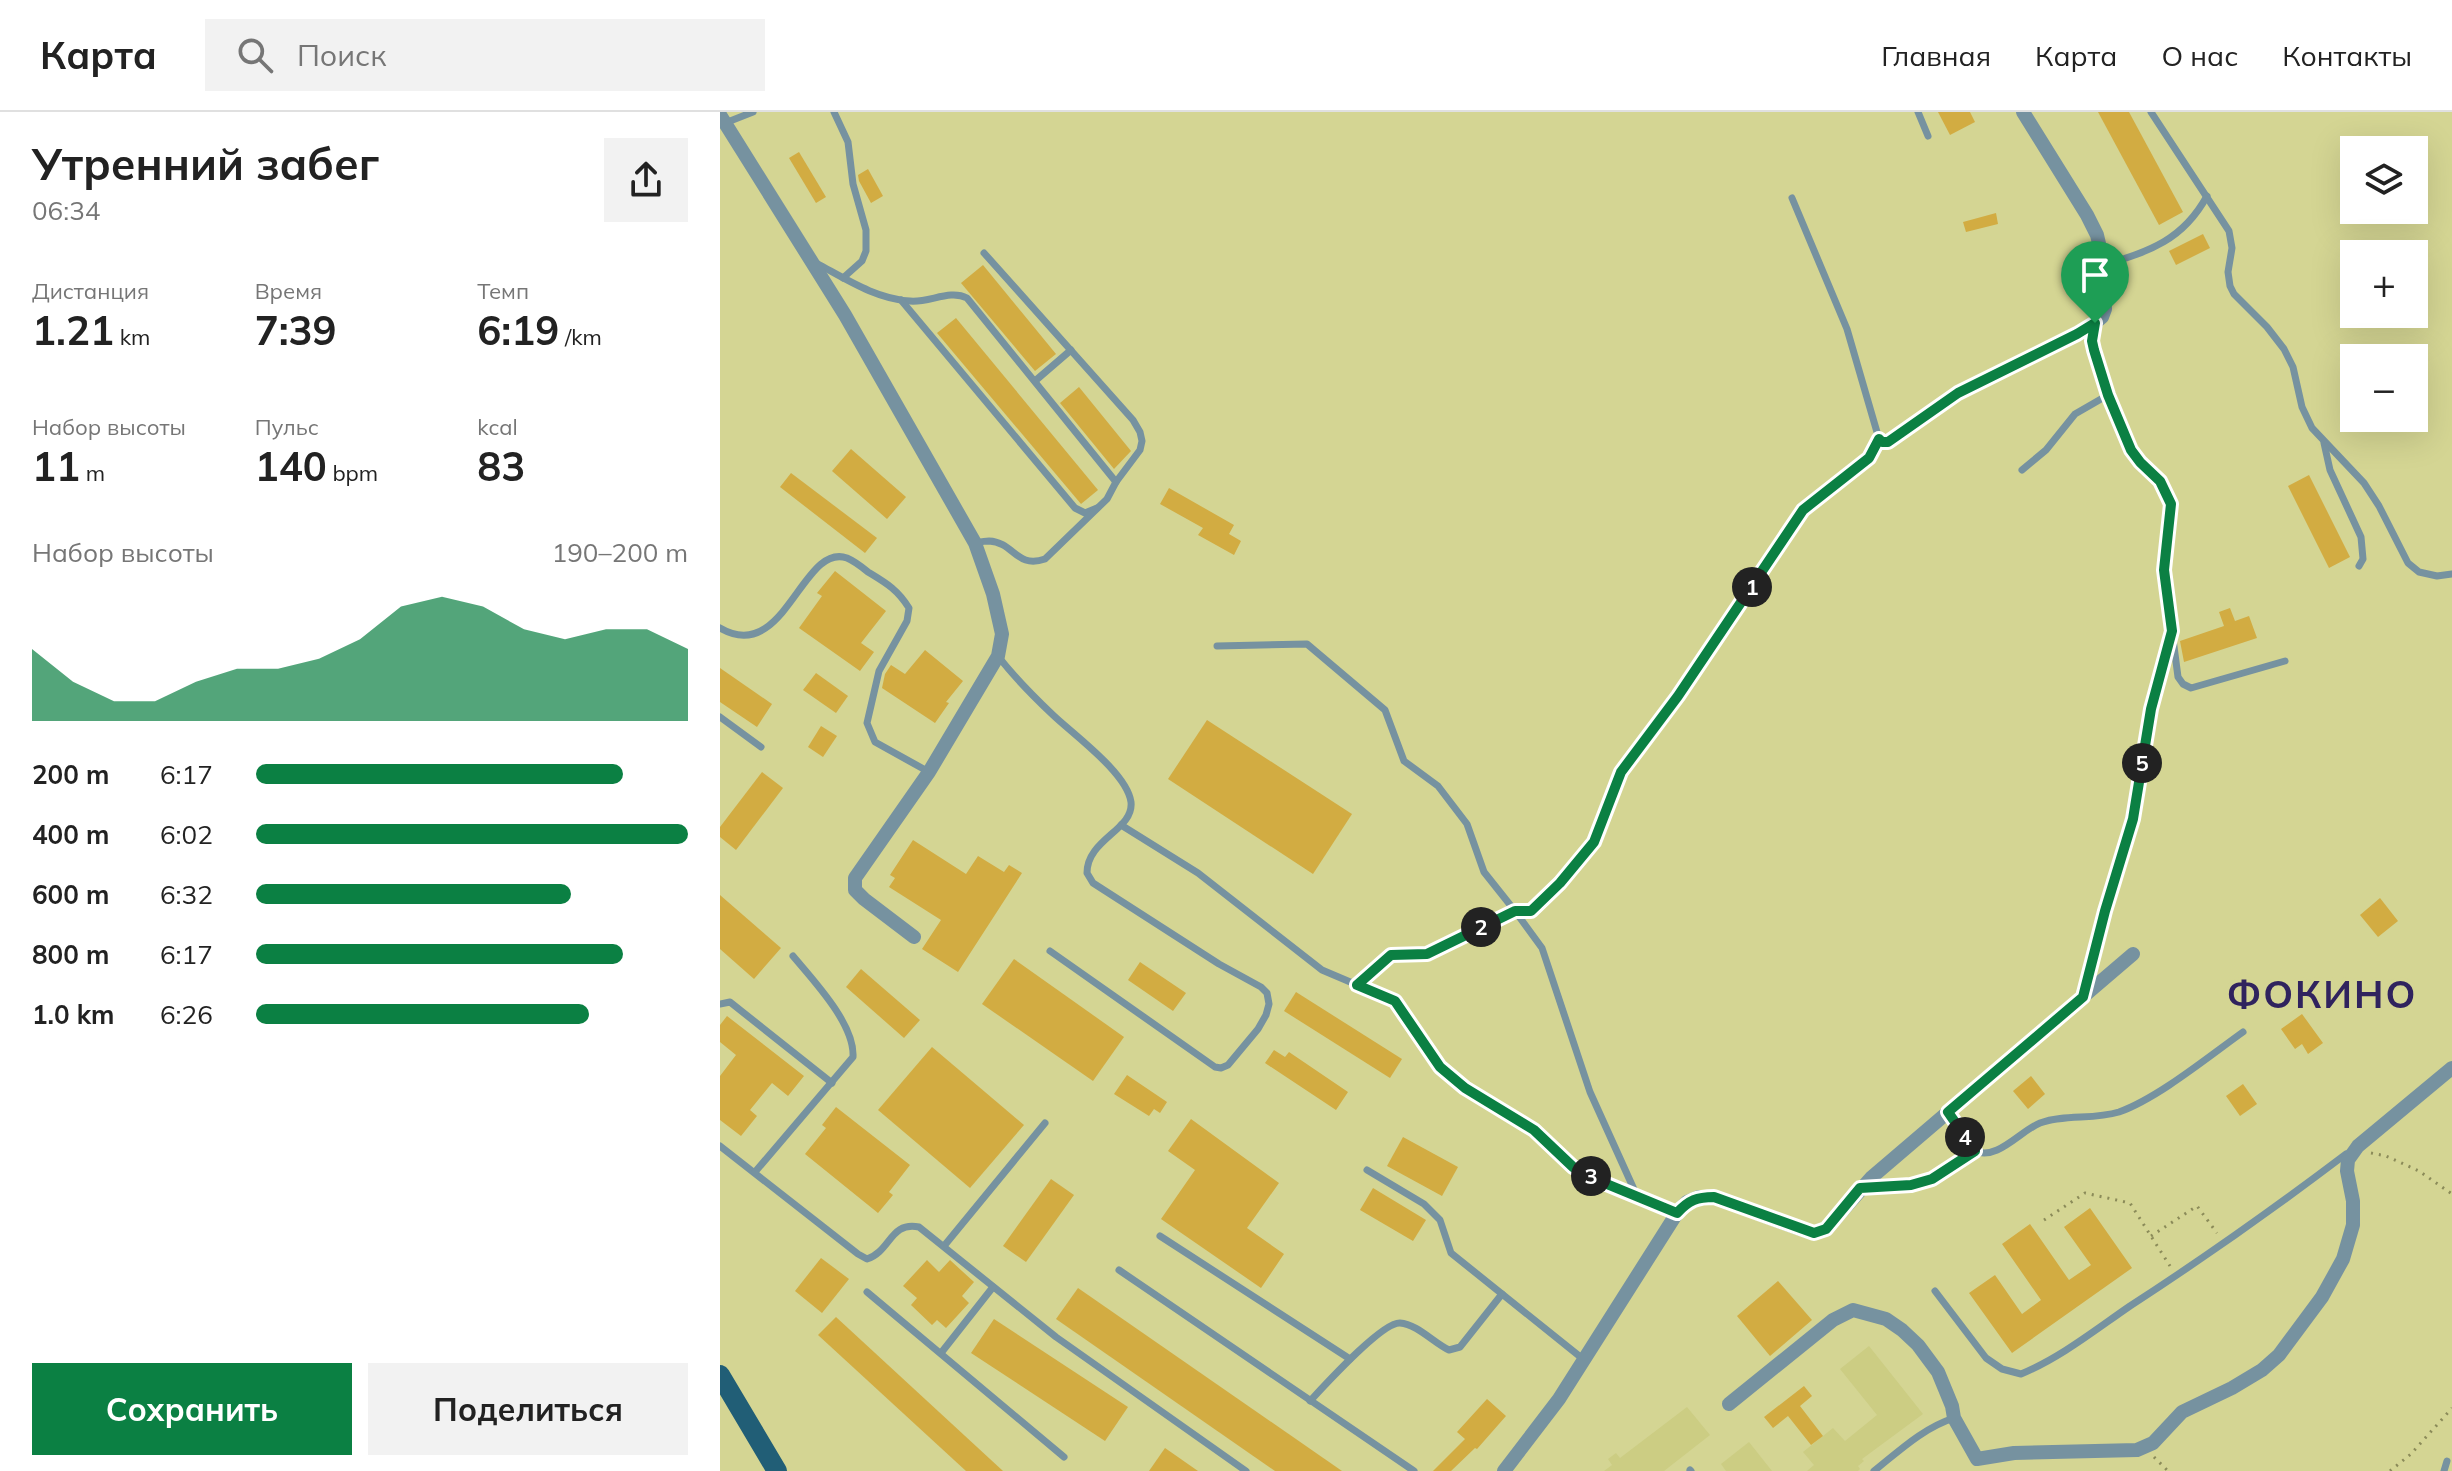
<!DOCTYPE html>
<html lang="ru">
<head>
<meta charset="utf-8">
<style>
  body { margin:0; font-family:Mulish,sans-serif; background:#f2f2f2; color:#222; height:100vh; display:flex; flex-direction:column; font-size:30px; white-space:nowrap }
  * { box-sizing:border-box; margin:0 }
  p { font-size:26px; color:#767676 }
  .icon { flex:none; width:44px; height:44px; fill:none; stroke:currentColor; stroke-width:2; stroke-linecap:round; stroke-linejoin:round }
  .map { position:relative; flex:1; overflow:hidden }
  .sheet { display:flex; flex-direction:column; background:#fff; width:720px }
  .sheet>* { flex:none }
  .tools { position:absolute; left:1620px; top:24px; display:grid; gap:16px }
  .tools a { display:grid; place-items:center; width:88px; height:88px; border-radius:0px; background:#fff; box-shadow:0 8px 32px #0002; font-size:40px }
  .pin { position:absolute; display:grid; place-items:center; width:68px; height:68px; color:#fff; margin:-82px -34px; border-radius:50% 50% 50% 0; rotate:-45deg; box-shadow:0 0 8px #0007 }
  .pin .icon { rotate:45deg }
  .km { position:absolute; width:40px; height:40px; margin:-20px; border-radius:50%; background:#222; color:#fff; font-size:22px; line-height:40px; text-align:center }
  .round { display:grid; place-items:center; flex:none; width:84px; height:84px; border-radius:0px; background:#f2f2f2 }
  .summary { display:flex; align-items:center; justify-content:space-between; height:136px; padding:0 32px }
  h1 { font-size:44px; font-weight:700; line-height:60px }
  .stats { display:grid; grid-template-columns:repeat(3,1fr); gap:12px; height:136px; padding:8px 32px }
  .stats div { display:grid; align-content:center }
  .stats b { font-size:40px; font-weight:700 }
  .stats small { font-size:22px; font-weight:400 }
  .stats p { font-size:22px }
  .chart { height:224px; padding:16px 32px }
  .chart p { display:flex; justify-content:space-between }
  .chart svg { width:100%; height:144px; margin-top:8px; fill:#0b8043; opacity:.7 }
  .button { display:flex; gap:16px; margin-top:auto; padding:16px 32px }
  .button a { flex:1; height:92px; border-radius:0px; background:#0b8043; color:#fff; font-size:32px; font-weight:700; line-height:92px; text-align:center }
  .button a+a { background:#f2f2f2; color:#222 }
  ul { padding:0 32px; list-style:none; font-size:26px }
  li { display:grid; grid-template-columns:128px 96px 1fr; align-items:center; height:60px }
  li i { height:20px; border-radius:10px; background:#0b8043 }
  header { display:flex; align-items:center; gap:48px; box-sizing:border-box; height:112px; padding:0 40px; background:#fff; border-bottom:2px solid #e0e0e0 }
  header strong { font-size:38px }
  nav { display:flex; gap:44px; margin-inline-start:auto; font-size:28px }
  .search { width:560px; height:72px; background:#f2f2f2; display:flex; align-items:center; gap:20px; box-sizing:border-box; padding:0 28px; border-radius:0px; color:#767676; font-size:30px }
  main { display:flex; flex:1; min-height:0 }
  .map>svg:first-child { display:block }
  .built { fill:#cccd83 }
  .building { fill:#d2ac42 }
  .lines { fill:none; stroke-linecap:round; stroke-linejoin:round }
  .path { stroke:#8b8b59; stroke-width:3; stroke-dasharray:2 6; stroke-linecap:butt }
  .lane { stroke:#7692a0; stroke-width:7 }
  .street { stroke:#7692a0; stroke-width:14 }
  .primary { stroke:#215e76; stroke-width:20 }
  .route-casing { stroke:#fff; stroke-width:16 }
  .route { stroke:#0b8043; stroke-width:10 }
  .labels { text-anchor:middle; stroke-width:7; stroke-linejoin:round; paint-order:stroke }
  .district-label { font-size:38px; font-weight:bold; letter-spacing:2px; fill:#30235e; stroke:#d4d593 }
</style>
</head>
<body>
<header>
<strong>Карта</strong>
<div class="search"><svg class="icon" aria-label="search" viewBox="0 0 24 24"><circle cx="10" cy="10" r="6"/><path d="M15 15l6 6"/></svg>Поиск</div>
<nav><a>Главная</a><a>Карта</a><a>О нас</a><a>Контакты</a></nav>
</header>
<main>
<section class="sheet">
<div class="summary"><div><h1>Утренний забег</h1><p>06:34</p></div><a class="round"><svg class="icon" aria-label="share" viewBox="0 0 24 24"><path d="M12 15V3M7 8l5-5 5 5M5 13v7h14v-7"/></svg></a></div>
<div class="stats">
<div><p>Дистанция</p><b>1.21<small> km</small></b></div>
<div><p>Время</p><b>7:39</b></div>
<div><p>Темп</p><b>6:19<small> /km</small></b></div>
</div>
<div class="stats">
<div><p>Набор высоты</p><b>11<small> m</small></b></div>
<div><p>Пульс</p><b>140<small> bpm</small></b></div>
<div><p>kcal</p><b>83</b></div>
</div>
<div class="chart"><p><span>Набор высоты</span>190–200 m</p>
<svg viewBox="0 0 160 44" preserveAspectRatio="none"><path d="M0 44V22L10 32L20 38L30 38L40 32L50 28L60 28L70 25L80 19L90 9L100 6L110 9L120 16L130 19L140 16L150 16L160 22V44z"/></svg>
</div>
<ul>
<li><b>200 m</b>6:17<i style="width:85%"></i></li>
<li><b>400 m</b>6:02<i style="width:100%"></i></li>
<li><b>600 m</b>6:32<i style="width:73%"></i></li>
<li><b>800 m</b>6:17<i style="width:85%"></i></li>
<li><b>1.0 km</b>6:26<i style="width:77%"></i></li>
</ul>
<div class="button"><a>Сохранить</a><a>Поделиться</a></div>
</section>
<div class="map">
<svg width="1732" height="1359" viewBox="0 0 1732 1359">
  <rect width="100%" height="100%" fill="#d4d593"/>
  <g class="built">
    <path d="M1149,1234l54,68 -61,45 2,2 -6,5 2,3 -2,2h-51l7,-6 -11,-13 30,-24 12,13 32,-26 -37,-46z"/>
    <path d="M967,1295l23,28 -46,36h-60l8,-6 -4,-6 8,-6 4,5z"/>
    <path d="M1029,1330l23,29h-46l-5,-7z"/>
  </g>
  <g class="building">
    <path d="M1218,0h32l5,10 -25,13z"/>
    <path d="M1378,0h31l54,100 -24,13z"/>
    <path d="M79,40l27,45 -10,6 -27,-45z"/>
    <path d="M148,57l15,27 -12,7 -12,-22 -1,-6z"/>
    <path d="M1276,101l2,11 -32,8 -3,-10z"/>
    <path d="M1483,122l7,14 -34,17 -7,-14z"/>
    <path d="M263,153l73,89 -21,17 -74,-88z"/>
    <path d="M236,206l142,172 -17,14 -144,-171z"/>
    <path d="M359,275l52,64 -17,18 -54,-66z"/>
    <path d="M131,337l55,48 -19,22 -55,-48z"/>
    <path d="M71,361l86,65 -12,15 -85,-66z"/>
    <path d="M1589,363l41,82 -21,11 -41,-82z"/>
    <path d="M449,376l65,37 -5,9 12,7 -7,14 -36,-20 5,-7 -43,-24z"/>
    <path d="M115,459l51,40 -25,32 13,9 -14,19 -61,-43 23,-32 -5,-3z"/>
    <path d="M1510,496l5,13 14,-5 8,22 -73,24 -4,-21 44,-15 -5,-14z"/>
    <path d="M205,538l38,31 -17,21 3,1 -14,20 -53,-35 3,-14 6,-9 14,9z"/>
    <path d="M0,556l52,36 -15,23 -37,-25z"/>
    <path d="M96,561l32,23 -12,17 -33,-23z"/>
    <path d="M487,608l145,94 -39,60 -145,-95z"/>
    <path d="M101,614l16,10 -14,21 -15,-10z"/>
    <path d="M42,660l21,16 -47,62 -16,-13v-10z"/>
    <path d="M193,728l53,34 12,-18 26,16 5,-7 13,8 -64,99 -36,-23 19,-29 -52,-33 6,-9 -5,-3z"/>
    <path d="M0,783l61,53 -27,31 -34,-30z"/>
    <path d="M1660,786l18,23 -20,16 -18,-22z"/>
    <path d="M294,847l110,78 -31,44 -111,-77z"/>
    <path d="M420,850l46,31 -13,18 -45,-31z"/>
    <path d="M141,857l59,51 -16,18 -58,-51z"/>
    <path d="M576,880l106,67 -12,19 -106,-67z"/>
    <path d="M1582,902l21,29 -15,11 -6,-10 -7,5 -14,-20z"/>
    <path d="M7,904l77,60 -16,20 -16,-13 -22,27 7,6 -16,20 -21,-16v-44l16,-21 -16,-13v-17z"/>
    <path d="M212,935l92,78 -54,63 -92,-78z"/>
    <path d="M554,938l11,7 4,-5 59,40 -12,18 -71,-47z"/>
    <path d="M407,963l40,27 -7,11 -6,-4 -5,7 -35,-22z"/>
    <path d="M1311,964l14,18 -17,15 -15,-18z"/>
    <path d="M1523,972l14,20 -17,12 -14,-20z"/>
    <path d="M116,995l74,58 -21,27 4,3 -15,18 -73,-59 21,-26 -4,-3z"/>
    <path d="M471,1007l88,64 -32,45 37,26 -23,34 -100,-69 34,-49 -27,-19z"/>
    <path d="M683,1025l55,30 -16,29 -55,-30z"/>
    <path d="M331,1067l23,16 -48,67 -23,-16z"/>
    <path d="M653,1076l53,32 -13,21 -53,-31z"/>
    <path d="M1370,1096l42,60 -120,85 -43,-60 26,-18 27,39 19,-14 -39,-56 28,-20 39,56 22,-15 -27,-38z"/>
    <path d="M101,1146l28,21 -27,34 -27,-22z"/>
    <path d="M207,1148l12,12 11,-12 24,22 -12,14 7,7 -23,25 -9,-8 -5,5 -21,-20 6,-7 -14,-12z"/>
    <path d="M1058,1169l34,39 -42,36 -33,-40z"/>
    <path d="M358,1176l264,183h-67l-219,-152z"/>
    <path d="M116,1205l167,154h-37l-148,-136z"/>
    <path d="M274,1207l134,88 -23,34 -134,-88z"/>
    <path d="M1084,1274l8,10 -12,10 23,30 -12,9 -23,-29 -15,12 -9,-11z"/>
    <path d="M767,1287l19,17 -29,33 -2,-1 -24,23h-18l32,-32 -8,-7z"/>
    <path d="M445,1336l33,23h-49z"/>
  </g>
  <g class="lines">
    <g class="path">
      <path d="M808,799l32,-28 34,-41 27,-70 57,-76 125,-186 66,-52 5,-9"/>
      <path d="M1369,861l16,-62 28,-92 18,-110 13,-51"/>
      <path d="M1651,1041l15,3 33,15 33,23"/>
      <path d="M1324,1108l41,-27 45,10 40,63"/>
      <path d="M1431,1124l46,-30 20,27"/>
      <path d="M1434,1345l14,14"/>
      <path d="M1670,1359l21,-17 41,-46"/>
    </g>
    <g class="lane">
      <path d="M114,0l14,30 5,42 13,46v21l-4,10 -19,17"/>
      <path d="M1198,0l10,24"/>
      <path d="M1431,0l78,119 3,17 -4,24 2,14 4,8 33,33 17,22 9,18 9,40 10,21 52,55 15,23 29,57 11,9 18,4 15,-2"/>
      <path d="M5,11l28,-11"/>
      <path d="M1072,86l55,131 32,110 3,3h6l70,-49 119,-59 18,-11"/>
      <path d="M96,151c30,16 60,36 94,38 19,2 40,-12 57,-3l149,184"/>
      <path d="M1384,153c46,-14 79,-25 103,-69"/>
      <path d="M181,188l174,208 10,5 12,-5"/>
      <path d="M1375,211l-3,18 2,9 14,45 23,55 29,31 6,10 5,13 -7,66 14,107 5,7 8,4 94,-27"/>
      <path d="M315,269l36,-31"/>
      <path d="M1604,331l6,27 31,67 2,22 -4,7"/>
      <path d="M1302,358l24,-20 29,-36 33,-19"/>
      <path d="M255,431c5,-1 9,-2 14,-2 25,1 27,28 56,18l62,-60 9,-17 24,-32 2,-9 -2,-9 -7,-12 -149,-167"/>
      <path d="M0,516c65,38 82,-86 127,-70 7,3 15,9 21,14 18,11 29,17 41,36l-2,13 -28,50 -12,52 8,19 54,30"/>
      <path d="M497,534l90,-2 78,66 19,51 34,25 29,38 17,48 31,39"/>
      <path d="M278,544c16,21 35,40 55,59 21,20 74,58 78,87 3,28 -44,37 -44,71l6,10 126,81 42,23 6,6 2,11 -3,11 -8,14 -30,36 -7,3 -6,-1 -165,-116"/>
      <path d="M0,605l41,30"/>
      <path d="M401,713l77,48 124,97 73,31 45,66 25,21 69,42 39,37 104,46"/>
      <path d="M637,873l34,-30 36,-1 88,-43 27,37 48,144 47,104"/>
      <path d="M0,892l10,-2 102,81"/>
      <path d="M1228,1000l27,39c22,10 45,-20 65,-28 25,-9 53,-3 79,-11 39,-14 89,-55 124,-80"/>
      <path d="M0,1034l138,108 9,5c24,-8 23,-38 52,-32l137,110 190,134"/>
      <path d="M647,1058l57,34 16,16 11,33 132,106"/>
      <path d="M35,1060l98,-115c2,-33 -40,-77 -60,-101"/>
      <path d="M1146,1076l45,-3 21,-6 43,-28"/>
      <path d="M440,1124l190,123"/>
      <path d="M224,1134l101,-123"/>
      <path d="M399,1158l295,201"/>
      <path d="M1215,1179l51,67 16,11 19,5c39,-16 74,-44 109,-68 74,-48 146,-99 216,-152"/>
      <path d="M147,1180l197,165"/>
      <path d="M221,1241l52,-66"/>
      <path d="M590,1289c15,-16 72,-79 90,-78 17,1 34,20 49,27l11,-3 42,-53"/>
      <path d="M970,1358l1,1"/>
      <path d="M1154,1359c25,-20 49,-43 80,-53"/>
      <path d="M1724,1359l3,-10"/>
    </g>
    <g class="street">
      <path d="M1303,0l64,103 10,20 7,30 1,44 -3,8 -7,6"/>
      <path d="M0,3l125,200 130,228 18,51 9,40 -4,22 -69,116 -74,106v12l9,9 50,38"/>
      <path d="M1009,1292l104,-84 20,-10 33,9 16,11 16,15 20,27 14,34 2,12 23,41 37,-6 123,-3 16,-7 29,-31 50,-24 30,-18 17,-15 43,-58 21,-38 10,-34v-24l-6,-30 1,-11 10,-14 94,-78"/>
      <path d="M784,1359l55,-72 118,-186 10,-11 12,-5h15l81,30 19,6 12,-4 46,-52 261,-223"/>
    </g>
    <path class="primary" d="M0,1263l57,96"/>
  </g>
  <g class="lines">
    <g class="route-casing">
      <path id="route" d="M1375,211l-3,18 2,9 14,45 23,55 9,12 20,19 11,23 -7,66 8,61 -21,78 -18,110 -28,92 -22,86 -135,115 27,39 -43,28 -21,6 -51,3 -34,41 -12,4 -100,-36c-17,0 -25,3 -37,16l-80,-33 -24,-13 -39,-37 -69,-42 -25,-21 -45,-66 -38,-16 34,-30 36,-1 88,-43h16l29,-28 34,-41 27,-70 57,-76 125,-186 66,-52 10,-19 3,3h6l70,-49 119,-59z"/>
    </g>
    <use href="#route" class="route"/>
  </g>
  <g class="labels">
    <g class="district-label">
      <text x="1602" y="896">ФОКИНО</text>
    </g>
  </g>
</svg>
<div class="tools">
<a><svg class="icon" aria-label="layers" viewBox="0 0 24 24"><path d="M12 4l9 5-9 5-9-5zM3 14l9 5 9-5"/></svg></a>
<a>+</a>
<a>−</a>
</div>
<div class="pin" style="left:1375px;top:211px;background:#1e9e55"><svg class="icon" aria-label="arrive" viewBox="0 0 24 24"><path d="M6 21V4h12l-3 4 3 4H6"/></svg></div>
<b class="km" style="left:1032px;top:475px">1</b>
<b class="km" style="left:761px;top:815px">2</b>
<b class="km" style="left:871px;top:1064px">3</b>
<b class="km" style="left:1245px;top:1025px">4</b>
<b class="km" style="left:1422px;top:651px">5</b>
</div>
</main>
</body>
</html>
